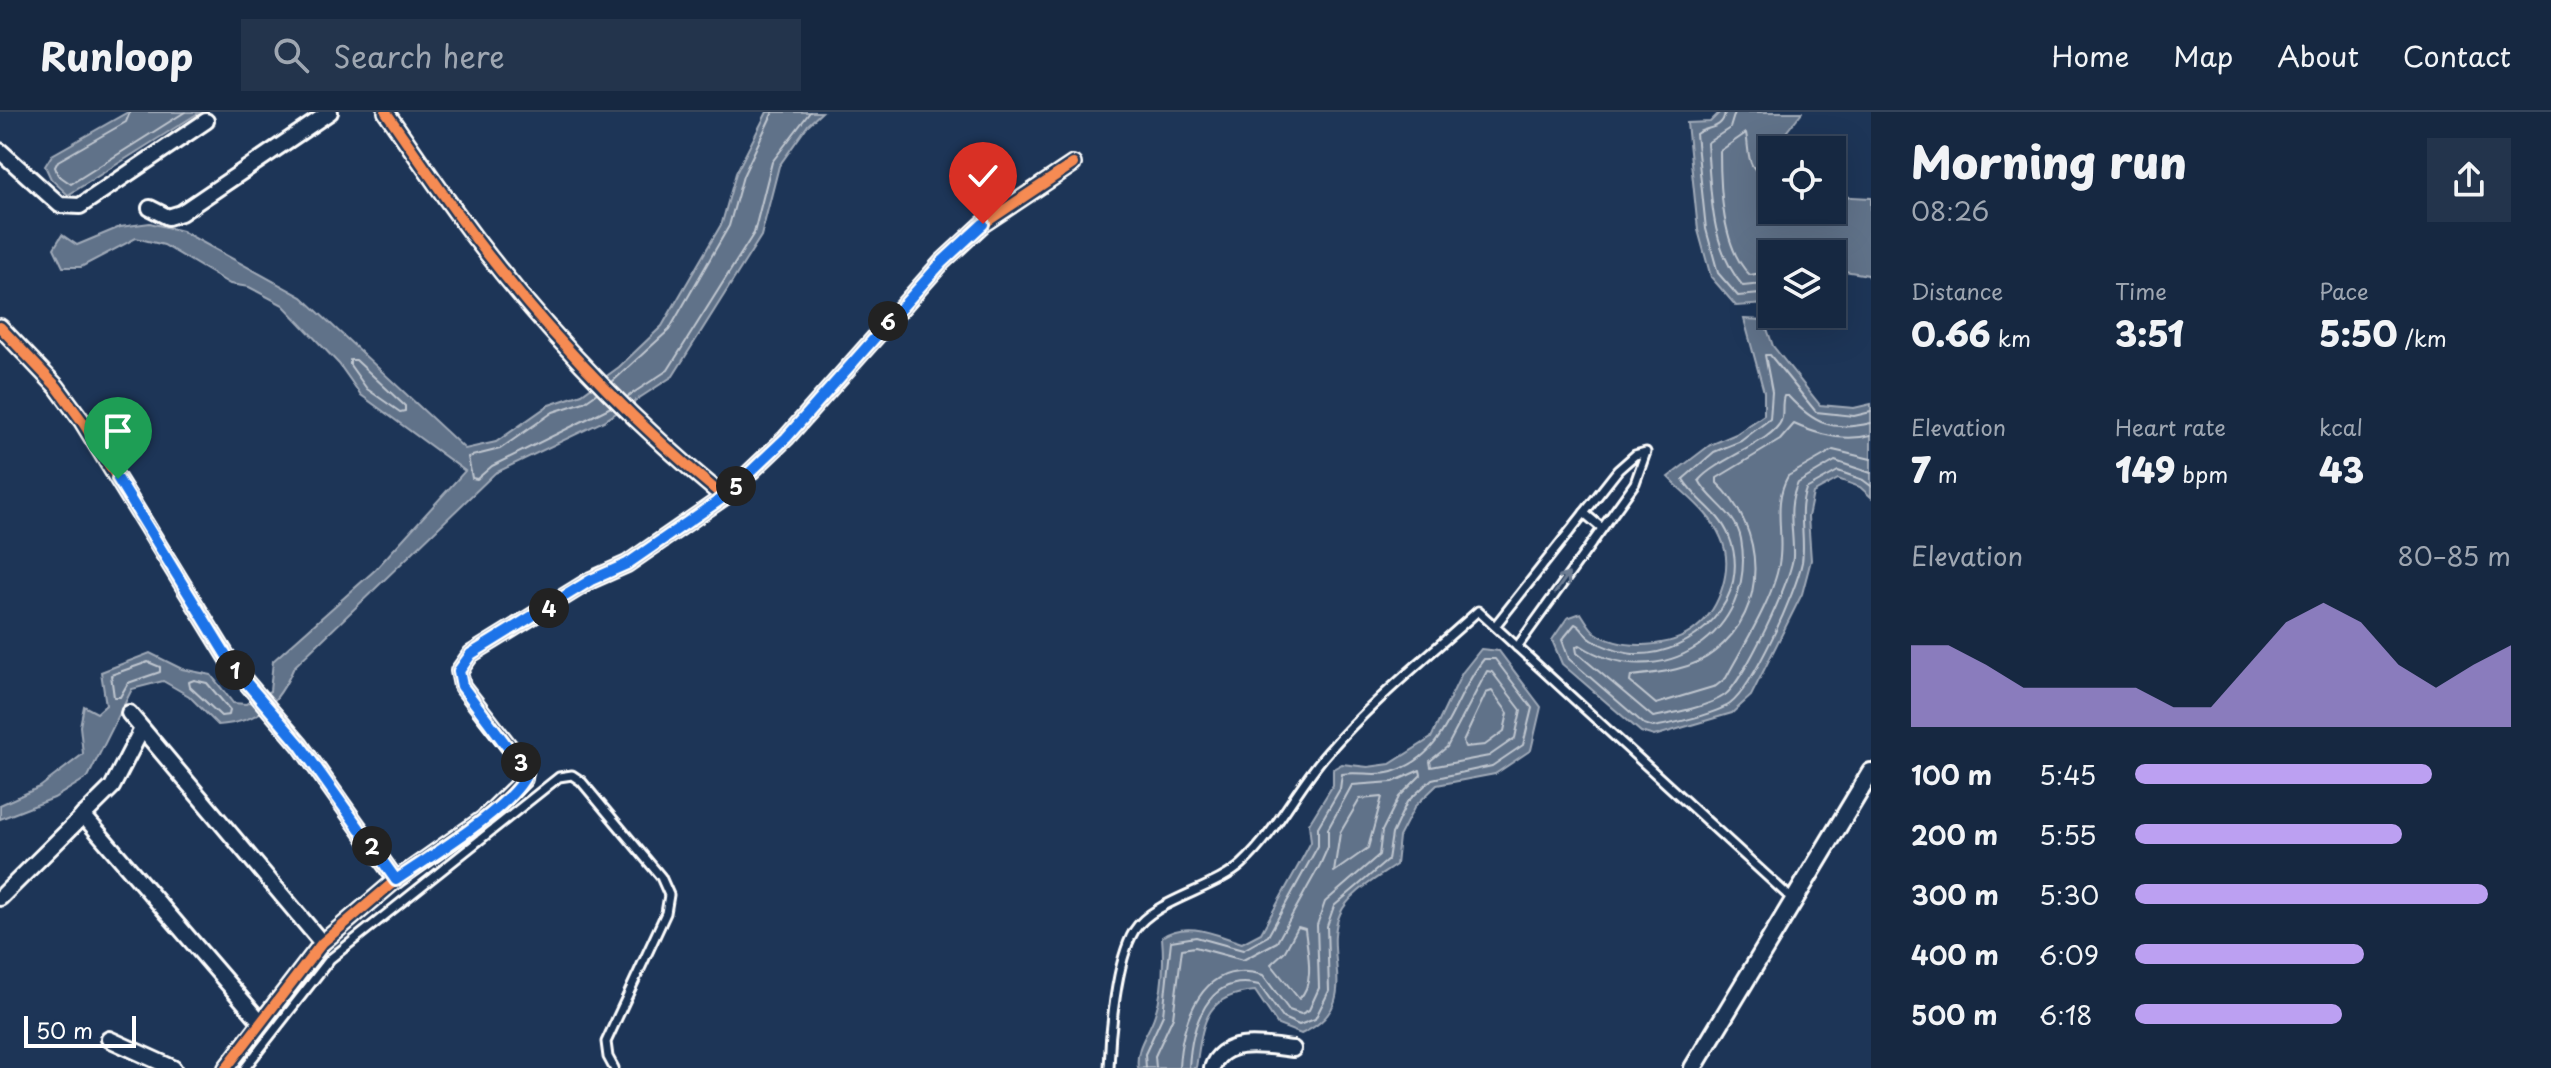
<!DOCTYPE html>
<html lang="en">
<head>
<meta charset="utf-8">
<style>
  body { margin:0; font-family:"Playpen Sans",sans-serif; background:#23344c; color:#f1f3f6; height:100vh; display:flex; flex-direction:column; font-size:30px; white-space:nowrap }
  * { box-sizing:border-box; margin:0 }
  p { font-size:26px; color:#9ea6b1 }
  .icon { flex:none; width:44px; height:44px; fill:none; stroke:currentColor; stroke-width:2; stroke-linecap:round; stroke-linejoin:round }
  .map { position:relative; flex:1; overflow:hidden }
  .sheet { display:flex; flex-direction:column; background:#162841; width:680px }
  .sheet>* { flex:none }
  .buttons { position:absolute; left:1758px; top:24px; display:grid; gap:16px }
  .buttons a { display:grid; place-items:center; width:88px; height:88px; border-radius:0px; background:#162841; box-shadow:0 8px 32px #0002,0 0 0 2px #35445a; font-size:40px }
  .scale { position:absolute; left:24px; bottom:20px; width:112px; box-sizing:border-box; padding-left:8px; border:4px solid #fff; border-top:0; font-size:22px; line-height:28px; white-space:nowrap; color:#fff; -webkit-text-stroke:6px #1d3557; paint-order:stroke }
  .pin { position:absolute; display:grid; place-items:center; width:68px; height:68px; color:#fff; margin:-82px -34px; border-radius:50% 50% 50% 0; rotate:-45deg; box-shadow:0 0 8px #0007 }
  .pin .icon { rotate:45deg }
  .km { position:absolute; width:40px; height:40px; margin:-20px; border-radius:50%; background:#222; color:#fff; font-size:22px; line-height:40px; text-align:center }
  .round { display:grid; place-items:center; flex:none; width:84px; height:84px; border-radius:0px; background:#23344c }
  .summary { display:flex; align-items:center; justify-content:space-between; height:136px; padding:0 40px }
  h1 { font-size:44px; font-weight:800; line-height:60px }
  .figures { display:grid; grid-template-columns:repeat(3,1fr); gap:12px; height:136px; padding:8px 40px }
  .figures div { display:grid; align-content:center }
  .figures b { font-size:34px; font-weight:800 }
  .figures small { font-size:22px; font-weight:400 }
  .figures p { font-size:22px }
  .chart { height:224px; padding:16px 40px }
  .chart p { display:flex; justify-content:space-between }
  .chart svg { width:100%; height:144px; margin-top:8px; fill:#bca0f2; opacity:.7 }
  ul { padding:0 40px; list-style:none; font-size:26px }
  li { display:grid; grid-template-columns:128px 96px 1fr; align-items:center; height:60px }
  li i { height:20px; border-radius:10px; background:#bca0f2 }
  header { display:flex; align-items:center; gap:48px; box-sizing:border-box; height:112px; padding:0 40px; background:#162841; border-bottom:2px solid #35445a }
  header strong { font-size:38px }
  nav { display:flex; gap:44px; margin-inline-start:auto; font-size:28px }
  .search { width:560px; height:72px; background:#23344c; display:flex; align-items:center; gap:20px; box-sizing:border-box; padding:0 28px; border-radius:0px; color:#9ea6b1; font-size:30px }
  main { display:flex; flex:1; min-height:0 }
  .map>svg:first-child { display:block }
  .water { fill:#617289; stroke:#a0aab8; stroke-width:2 }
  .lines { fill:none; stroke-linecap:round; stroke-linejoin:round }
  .shore { stroke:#c0c7d0; stroke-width:2 }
  .service-casing { stroke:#fff; stroke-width:13 }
  .minor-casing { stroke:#fff; stroke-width:20 }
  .tertiary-casing { stroke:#fff; stroke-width:22 }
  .service { stroke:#1d3557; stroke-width:7 }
  .minor { stroke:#1d3557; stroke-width:14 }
  .tertiary { stroke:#1d3557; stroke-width:16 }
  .cycleway-casing { stroke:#1d3557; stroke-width:15 }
  .cycleway { stroke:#f68b52; stroke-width:10 }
  .oneway { stroke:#6c7c92 }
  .route-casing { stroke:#fff; stroke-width:16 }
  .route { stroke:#1a73e8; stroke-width:10 }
</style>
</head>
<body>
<header>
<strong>Runloop</strong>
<div class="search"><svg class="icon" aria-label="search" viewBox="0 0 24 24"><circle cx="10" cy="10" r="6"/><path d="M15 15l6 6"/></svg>Search here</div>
<nav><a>Home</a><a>Map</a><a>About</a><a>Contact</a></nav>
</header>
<main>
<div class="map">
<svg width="1871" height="956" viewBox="0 0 1871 956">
  <rect width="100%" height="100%" fill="#1d3557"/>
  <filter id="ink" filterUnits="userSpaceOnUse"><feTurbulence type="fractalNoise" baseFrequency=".0125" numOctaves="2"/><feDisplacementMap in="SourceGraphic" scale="16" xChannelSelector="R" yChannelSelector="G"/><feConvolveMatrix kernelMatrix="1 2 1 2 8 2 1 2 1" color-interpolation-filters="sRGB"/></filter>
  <g filter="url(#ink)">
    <g class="water">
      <path d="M128,0h72l-132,83 -17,-16 -6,-13 7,-11z"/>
      <path d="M767,0h55l-14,13 -29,41 -18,70 -88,140 -69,45 -109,52 -201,194c-16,37 -34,55 -76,58l-29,-29 -26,-15 -31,8 -44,88 -34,21 -54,21v-14l40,-18 43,-33 -3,-28 4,-20 13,7 9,-8 -5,-33 49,-19 32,16 29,6 22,28 13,1 24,-13 3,-30 102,-91 90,-99 -104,-76 -22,-31 -56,-59 -34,-18 -19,-3 -66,-39 -28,-7 -55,29h-18l-9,-19 8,-13 15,10 43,-18 30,-4 32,8 120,66 163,152 31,-7 53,-37 33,-11 37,-27 43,-41 60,-103 14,-50z"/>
      <path d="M1720,0h82l-30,38v60h60v-14l39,2v82l-3,-5 -36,-6v-15h-60v41l-5,9 -31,2 -25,-29 -13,-47 -11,-107 23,-1z"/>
      <path d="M1744,207l20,1 9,26 47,59 34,3 17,-4v93l-11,-10 -22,-8 -25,14 -5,24 3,43 -9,34 -51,102 -19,17 -78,23 -13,-4 -79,-68 -10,-24 15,-22 14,-5c4,6 9,16 15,20 26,18 76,15 100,-5 25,-20 38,-62 25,-90 -11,-26 -34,-41 -53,-61l42,-32 26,-11 28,-19v-23z"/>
      <path d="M1481,537l18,2 42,56 -10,43 -36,24 -58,11 -22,21 -16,31 -3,28c-17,12 -47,28 -56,49 -19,42 25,91 -39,120l-23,-9 -23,-34c-52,4 -52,33 -59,77h-58c-3,-22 11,-34 17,-54 8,-23 9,-53 7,-77 25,-17 54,-2 80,6l19,-10 42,-76 8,-15 -2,-18 24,-39v-16l9,-5 26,3 22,-3 41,-26 31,-65z"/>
    </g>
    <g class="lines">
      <g class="shore">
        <path d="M130,0l-4,10 -68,39 -3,6 3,8 13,9 114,-72"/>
        <path d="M1725,0c-2,19 -19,14 -29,22l10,95 12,44 20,23 34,-3"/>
        <path d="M1735,0l-5,16 -23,15c4,48 3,105 36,143l29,-3"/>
        <path d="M1772,67c-28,-8 -22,-26 -26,-46l-26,18c0,36 2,98 30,124l22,-4"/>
        <path d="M350,248h6l49,46v5l-5,1 -33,-23 -17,-24z"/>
        <path d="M612,270l57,-52 60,-104 14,-50 30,-64"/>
        <path d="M597,281l-13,9 -31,10 -53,37 -32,8 4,21 5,1 15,-13 119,-59"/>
        <path d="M627,285l41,-27 86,-137 18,-71 38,-50"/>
        <path d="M1871,300l-17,4 -38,-4 -46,-57h-5l7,37 -2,27 -29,22 -27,11 -31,27c12,21 36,32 46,57 25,62 -35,121 -96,118 -11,-1 -31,-8 -41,-14 -8,-4 -9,-13 -17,-16l-13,16 7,19 75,65 9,3c19,-3 62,-13 77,-23 23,-17 66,-112 72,-142 4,-25 -5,-48 4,-73l32,-18 25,9 8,6"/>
        <path d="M1871,311c-39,9 -57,1 -83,-27h-4c-3,8 0,17 -3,25 -9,21 -64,38 -82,59 10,21 37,32 42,59 17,94 -81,158 -161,106l-4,2 1,6 76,64c21,-4 55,-10 72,-22 18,-13 66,-114 68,-138 1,-26 -7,-50 5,-74l37,-22 36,12"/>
        <path d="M1871,323c-27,7 -53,0 -77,-11l-14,16 -63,38v5c48,45 53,126 -3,169 -22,18 -55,21 -83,24l-1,6 26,22 60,-18 10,-8c17,-32 51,-85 54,-121 3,-28 -7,-55 8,-81l45,-26 38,9"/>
        <path d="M148,550l12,5v5l-32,11 -8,14h-6l-3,-22z"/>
        <path d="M1487,559l5,1 29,38 -6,28 -26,18 -58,11 -1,-6 17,-14z"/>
        <path d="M194,568l13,3 23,27 -1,5 -8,1 -31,-29 -1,-5z"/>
        <path d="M1492,579l16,22 -4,18 -19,14 -20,2 -2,-5 23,-49z"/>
        <path d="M1382,685l-14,51 -34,24 6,-39 20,-34z"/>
        <path d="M1298,815l7,2c2,21 11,54 -6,70l-28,-35 14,-13z"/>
        <path d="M1146,956l-1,-14 18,-39 8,-74 25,-4 47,13 25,-14 50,-90v-19l22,-38 2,-15c16,-3 33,3 50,-2 57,-17 59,-73 92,-113h11l37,49 -9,37 -31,21 -60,13 -25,23 -15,32 -4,26 -54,46 -7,20 2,65 -14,28 -16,6 -16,-7 -24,-33c-52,-13 -68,42 -70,83"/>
        <path d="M1156,956l-1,-12 18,-39 9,-68 13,-2 48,13 34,-18 43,-77 8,-18v-18l24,-44 41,-3 27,-12 1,5 -22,22 -17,34 -3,24 -54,47 -8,23 2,63 -10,22 -8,4 -12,-4 -26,-35c-61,-18 -82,47 -84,93"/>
      </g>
      <g class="service-casing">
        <g id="service">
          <path d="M1584,401l18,15"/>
          <path d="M1495,514l123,-156 17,-15 11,-3 -11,31 -118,164"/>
          <path d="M245,956l85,-109 229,-182 13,-2 9,6 80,96 8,18 -3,18 -60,129 2,15 6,11"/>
          <path d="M1109,956c1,-35 7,-107 25,-137 19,-31 80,-41 108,-67 34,-31 55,-77 85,-111 45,-52 100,-96 151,-142l314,288"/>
        </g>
      </g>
      <g class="minor-casing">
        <g id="minor">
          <path d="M386,0c30,43 60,88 92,130 72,94 155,180 246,255"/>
          <path d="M0,39l60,54 20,1 126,-85"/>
          <path d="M150,96l18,9 13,-4 149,-101"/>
          <path d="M0,215l57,60 25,34 152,247 66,77 96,135"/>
          <path d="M129,601l193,230"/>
          <path d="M83,703l178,207"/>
          <path d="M0,786l112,-111 30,-58"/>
          <path d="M109,927l64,29"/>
          <path d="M226,956l96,-125 74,-63 87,-61 41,-40 1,-12 -63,-81 -3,-15 12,-17 120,-74 36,-16 97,-67 62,-59 156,-176 41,-38 90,-60"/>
          <path d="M1212,956c11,-32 55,-22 81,-19"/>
        </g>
      </g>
      <g class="tertiary-casing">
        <path id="tertiary" d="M1693,956l178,-296"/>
      </g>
      <use href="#service" class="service"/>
      <use href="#minor" class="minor"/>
      <use href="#tertiary" class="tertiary"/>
      <g class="cycleway-casing">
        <g id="cycleway">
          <path d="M386,0c30,43 60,88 92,130 72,94 155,180 246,255"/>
          <path d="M0,215l57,60 25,34 152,247 66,77 96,135"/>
          <path d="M226,956l96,-125 74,-63 87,-61 41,-40 1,-12 -63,-81 -3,-15 12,-17 120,-74 36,-16 97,-67 62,-59 156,-176 41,-38 90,-60"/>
        </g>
      </g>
      <use href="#cycleway" class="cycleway"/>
    </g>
    <defs><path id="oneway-shaft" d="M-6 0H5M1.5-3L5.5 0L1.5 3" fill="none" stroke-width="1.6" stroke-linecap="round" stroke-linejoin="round" transform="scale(2)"/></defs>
    <use class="oneway" href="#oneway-shaft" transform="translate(1562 471) rotate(-55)"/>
  </g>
  <g class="lines" filter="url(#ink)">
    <g class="route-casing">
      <path id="route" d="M118,367l116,189 66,77 96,135c33,-23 117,-73 131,-107l-65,-87 -3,-15 12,-17 120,-74 36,-16 97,-67 62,-59 156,-176 41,-38"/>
    </g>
    <use href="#route" class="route"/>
  </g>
</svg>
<div class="buttons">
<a><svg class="icon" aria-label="locate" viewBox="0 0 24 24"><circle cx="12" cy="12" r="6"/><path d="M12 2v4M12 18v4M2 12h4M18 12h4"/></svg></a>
<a><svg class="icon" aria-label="layers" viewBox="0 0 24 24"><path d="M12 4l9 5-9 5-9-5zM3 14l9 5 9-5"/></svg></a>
</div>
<div class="scale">50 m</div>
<div class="pin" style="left:118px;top:367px;background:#1e9e55"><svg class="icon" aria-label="arrive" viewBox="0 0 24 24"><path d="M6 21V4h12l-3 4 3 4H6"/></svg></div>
<div class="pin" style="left:983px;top:112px;background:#d93025"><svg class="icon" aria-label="check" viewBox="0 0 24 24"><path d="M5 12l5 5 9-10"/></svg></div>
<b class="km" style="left:235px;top:558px">1</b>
<b class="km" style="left:372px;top:734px">2</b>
<b class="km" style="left:521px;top:650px">3</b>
<b class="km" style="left:549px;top:496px">4</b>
<b class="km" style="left:736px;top:374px">5</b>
<b class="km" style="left:888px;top:209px">6</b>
</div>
<section class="sheet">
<div class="summary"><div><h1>Morning run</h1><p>08:26</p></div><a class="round"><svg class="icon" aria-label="share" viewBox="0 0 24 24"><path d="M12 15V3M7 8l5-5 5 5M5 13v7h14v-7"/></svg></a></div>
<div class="figures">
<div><p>Distance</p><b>0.66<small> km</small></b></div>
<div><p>Time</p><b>3:51</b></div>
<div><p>Pace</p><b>5:50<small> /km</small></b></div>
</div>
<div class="figures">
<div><p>Elevation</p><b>7<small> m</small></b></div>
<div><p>Heart rate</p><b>149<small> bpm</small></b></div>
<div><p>kcal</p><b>43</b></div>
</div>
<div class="chart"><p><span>Elevation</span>80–85 m</p>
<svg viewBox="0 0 160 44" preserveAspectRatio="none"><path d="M0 44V19L10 19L20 25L30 32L40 32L50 32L60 32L70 38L80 38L90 25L100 12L110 6L120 12L130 25L140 32L150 25L160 19V44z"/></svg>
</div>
<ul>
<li><b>100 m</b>5:45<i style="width:79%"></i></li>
<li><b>200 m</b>5:55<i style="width:71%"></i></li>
<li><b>300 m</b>5:30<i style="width:94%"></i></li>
<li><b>400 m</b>6:09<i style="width:61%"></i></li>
<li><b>500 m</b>6:18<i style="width:55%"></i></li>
</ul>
</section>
</main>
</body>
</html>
